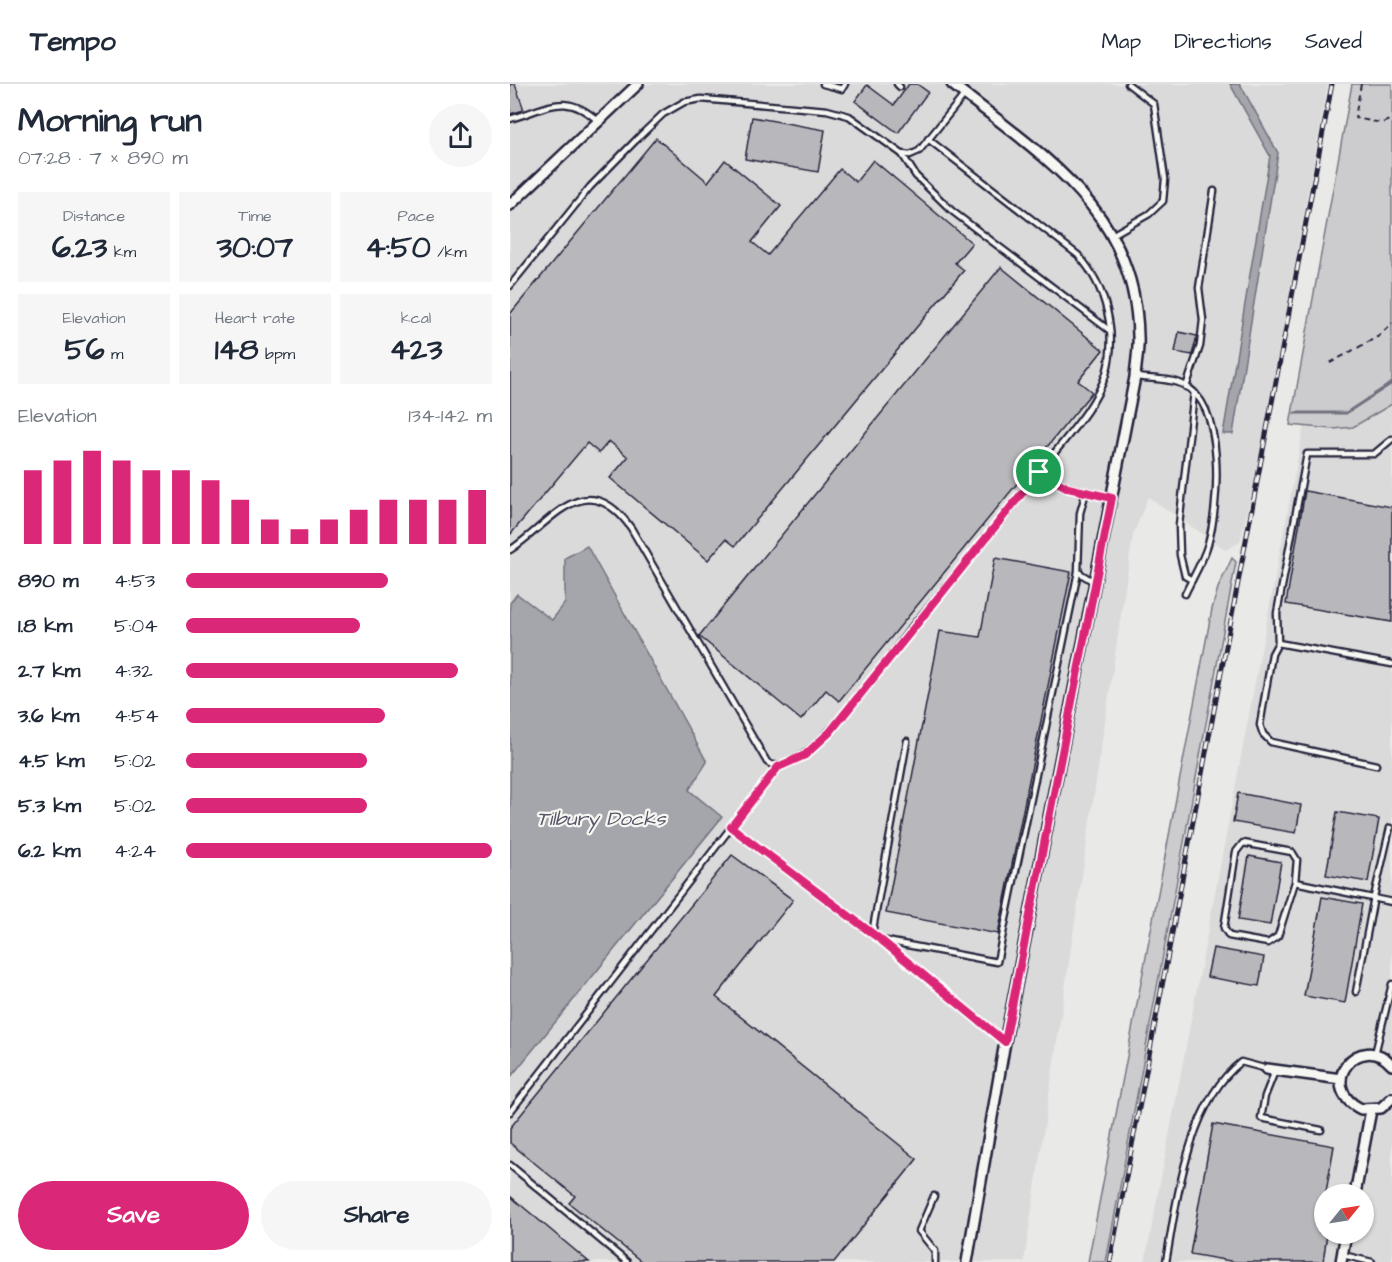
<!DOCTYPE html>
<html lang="en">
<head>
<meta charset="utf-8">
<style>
  body { margin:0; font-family:"Architects Daughter",sans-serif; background:#f6f6f7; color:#1f2937; height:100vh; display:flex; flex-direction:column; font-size:22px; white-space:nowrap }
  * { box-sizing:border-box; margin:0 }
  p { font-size:20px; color:#747a83 }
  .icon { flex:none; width:33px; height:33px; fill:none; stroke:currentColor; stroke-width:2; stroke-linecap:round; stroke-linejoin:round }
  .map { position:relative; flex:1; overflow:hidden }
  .side { display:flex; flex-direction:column; background:#fff; width:510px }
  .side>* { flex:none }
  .needle { width:39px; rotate:60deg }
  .tools { position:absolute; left:804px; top:1100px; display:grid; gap:12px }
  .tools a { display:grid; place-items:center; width:60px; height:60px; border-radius:50%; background:#fff; box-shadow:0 2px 4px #0004; font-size:30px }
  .pin { position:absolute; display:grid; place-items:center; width:51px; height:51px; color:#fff; margin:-26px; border:3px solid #fff; border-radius:50%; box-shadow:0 2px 6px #0007 }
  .round { display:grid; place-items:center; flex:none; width:63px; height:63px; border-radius:32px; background:#f6f6f7 }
  .head { display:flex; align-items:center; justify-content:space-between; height:102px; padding:0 18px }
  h1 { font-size:33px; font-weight:700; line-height:45px }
  .metrics { display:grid; grid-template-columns:repeat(3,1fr); gap:9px; height:102px; padding:6px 18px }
  .metrics div { display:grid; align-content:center; border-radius:0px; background:#f6f6f7; text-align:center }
  .metrics b { font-size:30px; font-weight:700 }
  .metrics small { font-size:16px; font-weight:400 }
  .metrics p { font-size:16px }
  .chart { height:168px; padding:12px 18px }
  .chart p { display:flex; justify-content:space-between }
  .chart svg { width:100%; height:108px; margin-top:6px; stroke:#db2777; stroke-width:6 }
  .button { display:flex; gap:12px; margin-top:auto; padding:12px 18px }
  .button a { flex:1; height:69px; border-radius:36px; background:#db2777; color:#fff; font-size:24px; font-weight:700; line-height:69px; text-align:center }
  .button a+a { background:#f6f6f7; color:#1f2937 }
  ul { padding:0 18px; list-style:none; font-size:20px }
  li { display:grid; grid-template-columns:96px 72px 1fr; align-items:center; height:45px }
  li i { height:15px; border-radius:8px; background:#db2777 }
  header { display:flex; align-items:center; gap:36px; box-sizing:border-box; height:84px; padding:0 30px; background:#fff; border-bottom:2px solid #e0e1e3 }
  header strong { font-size:28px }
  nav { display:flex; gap:33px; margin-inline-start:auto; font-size:21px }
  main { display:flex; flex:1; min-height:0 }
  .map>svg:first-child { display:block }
  .built { fill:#dadada; fill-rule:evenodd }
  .green { fill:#ccccce; stroke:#777784; stroke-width:1.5 }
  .water { fill:#a5a5ac; stroke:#71717f; stroke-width:1.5 }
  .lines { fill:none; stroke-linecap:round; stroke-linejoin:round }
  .stream { stroke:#71717f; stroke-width:3 }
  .building { fill:#b8b8bc; stroke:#22223b; stroke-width:1.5 }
  .service-casing { stroke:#22223b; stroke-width:9 }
  .minor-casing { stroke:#22223b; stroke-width:14 }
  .path { stroke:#22223b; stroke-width:2; stroke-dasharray:6 4.5; stroke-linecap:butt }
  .service { stroke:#f6f6f2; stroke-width:4.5 }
  .minor { stroke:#f6f6f2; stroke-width:9 }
  .rail-casing { stroke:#22223b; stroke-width:5 }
  .rail { stroke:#f6f6f2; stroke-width:3; stroke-dasharray:9; stroke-linecap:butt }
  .route-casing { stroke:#fff; stroke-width:12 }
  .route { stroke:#db2777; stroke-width:8 }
  .labels { text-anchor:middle; stroke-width:4.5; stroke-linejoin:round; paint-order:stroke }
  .water-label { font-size:20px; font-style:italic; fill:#565668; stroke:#f6f6f2 }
</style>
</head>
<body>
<header>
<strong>Tempo</strong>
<nav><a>Map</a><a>Directions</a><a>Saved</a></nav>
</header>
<main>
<section class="side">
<div class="head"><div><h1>Morning run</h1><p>07:28 · 7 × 890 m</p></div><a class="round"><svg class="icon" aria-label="share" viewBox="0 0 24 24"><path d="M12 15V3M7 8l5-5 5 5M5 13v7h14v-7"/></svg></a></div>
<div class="metrics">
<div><p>Distance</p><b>6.23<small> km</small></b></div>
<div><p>Time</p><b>30:07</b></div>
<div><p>Pace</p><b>4:50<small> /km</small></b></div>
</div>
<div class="metrics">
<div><p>Elevation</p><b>56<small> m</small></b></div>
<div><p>Heart rate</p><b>148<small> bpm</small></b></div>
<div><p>kcal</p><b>423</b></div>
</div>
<div class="chart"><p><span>Elevation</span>134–142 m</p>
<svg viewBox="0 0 160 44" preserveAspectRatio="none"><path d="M5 44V14M15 44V10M25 44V6M35 44V10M45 44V14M55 44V14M65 44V18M75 44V26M85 44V34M95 44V38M105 44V34M115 44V30M125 44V26M135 44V26M145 44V26M155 44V22"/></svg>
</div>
<ul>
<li><b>890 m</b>4:53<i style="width:66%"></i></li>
<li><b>1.8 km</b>5:04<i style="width:57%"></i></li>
<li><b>2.7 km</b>4:32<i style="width:89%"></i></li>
<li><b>3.6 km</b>4:54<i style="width:65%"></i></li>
<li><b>4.5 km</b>5:02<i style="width:59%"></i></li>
<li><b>5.3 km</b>5:02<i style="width:59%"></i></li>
<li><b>6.2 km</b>4:24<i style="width:100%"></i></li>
</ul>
<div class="button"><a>Save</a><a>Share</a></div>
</section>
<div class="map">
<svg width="882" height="1178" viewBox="0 0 882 1178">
  <rect width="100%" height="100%" fill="#e9e9e7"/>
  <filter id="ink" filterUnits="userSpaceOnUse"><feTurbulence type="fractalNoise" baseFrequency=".0167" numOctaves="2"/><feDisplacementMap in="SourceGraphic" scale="12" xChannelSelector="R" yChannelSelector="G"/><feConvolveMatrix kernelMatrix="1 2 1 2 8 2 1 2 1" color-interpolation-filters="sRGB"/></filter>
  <g filter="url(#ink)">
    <g class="built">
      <path d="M0,0h818l-72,390 -16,68 -14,8 -78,-53 -15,38 -109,727h-514z"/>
      <path d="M882,320v858h-247l159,-837 29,4 20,-2zM814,1110h40v39h-40z"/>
    </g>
    <g class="green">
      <path d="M842,0h40v320l-39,23 -20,2 -43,-4z"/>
      <path d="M722,474l4,4 -130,700h-18l124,-653 6,-21z"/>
    </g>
    <g class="water">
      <path d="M720,0h10l38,69 -45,281h-10l47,-278z"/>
      <path d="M77,462l120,216 -18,28 33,27 -212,261v-475l7,-9 35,26 13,-17v-45z"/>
    </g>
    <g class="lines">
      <path class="stream" d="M785,329h51l46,-30"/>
    </g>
    <g class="building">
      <path d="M0,0h5l9,26 -14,4z"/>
      <path d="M399,0h8l11,8 -30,41 -43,-32 12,-16 27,20z"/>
      <path d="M242,33l73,13 -7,42 -73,-13z"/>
      <path d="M146,54l52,44 17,-22 56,46 -29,36 16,13 72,-86 16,13 17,-22 99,83 -17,20 9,7 -229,276 -9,-7 -18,21 -98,-82 18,-21 -19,-16 -10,12 -12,-10 -77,92v-221z"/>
      <path d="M491,183l102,83 -25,31 14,11 -253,309 -13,-11 -25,30 -102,-84z"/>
      <path d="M669,248l18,4 -5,19 -17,-3z"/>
      <path d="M795,407l87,16v115l-106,-18z"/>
      <path d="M485,474l76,14 -73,362 -112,-21 54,-282 40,6z"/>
      <path d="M728,709l63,12 -5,28 -63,-11z"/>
      <path d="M827,728l42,7 -11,63 -42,-7z"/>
      <path d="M222,771l61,45 -77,97 201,162 -83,103h-192l-73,-59 6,-7 -65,-53v-15z"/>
      <path d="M739,772l32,6 -11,63 -32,-5z"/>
      <path d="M812,813l40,7 -17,99 -41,-7z"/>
      <path d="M703,864l51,9 -5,29 -52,-9z"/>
      <path d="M703,1040l121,22 -15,86 8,2 -4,28h-87l-46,-8z"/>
      <path d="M0,1112l79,66h-79z"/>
    </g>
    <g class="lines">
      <g class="service-casing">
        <g id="service">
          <path d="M313,0l19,5 3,-5"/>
          <path d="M387,0l3,3"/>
          <path d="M0,35c39,-11 55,-28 88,2"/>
          <path d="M392,70l14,22 36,35 157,119"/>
          <path d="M602,151l37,-21 14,-13 2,-22 -11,-75 -26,-20"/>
          <path d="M0,202l80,-99 50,-51 23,-22 21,-12 17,-3 126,11 22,6 53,38 8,1 9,-4 46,-57"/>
          <path d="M625,293c15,2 35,1 49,8 42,21 35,121 24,159 -5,17 -15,33 -23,50"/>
          <path d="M676,303l14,-41 3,-26 -4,-32 15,-97"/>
          <path d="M529,388l29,15 44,11"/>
          <path d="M0,466c40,-25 75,-87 121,-22l136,234c35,27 127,-114 148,-139 46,-53 90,-107 133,-162 21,-27 47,-54 58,-87 12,-41 0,-88 -28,-119l-150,-116"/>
          <path d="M568,488l16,10"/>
          <path d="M682,496l-7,-4 -5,-21 -1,-30 15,-133"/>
          <path d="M768,559l-1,-30 30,-159h67l18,-15"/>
          <path d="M866,681l-105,-23 -8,-8 -3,-9 12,-71 6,-11 114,21"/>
          <path d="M221,743l150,113 124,102"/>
          <path d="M785,798l-17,54 -10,7 -39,-7 -5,-8 12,-76 7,-9 49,9 5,8 -2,22 97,20"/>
          <path d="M362,850l35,-193"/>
          <path d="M371,856l116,22 81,-390 2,-59 6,-21"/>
          <path d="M846,908l18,-95 16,-69"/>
          <path d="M865,970l17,-70"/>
          <path d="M765,987l-10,25 -4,22 60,12"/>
          <path d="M0,1028l268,-345"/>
          <path d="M0,1081l117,97"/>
          <path d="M424,1112l-15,35 16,20v11"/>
          <path d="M833,1171l29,7"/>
          <path d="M656,1178c11,-62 22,-159 75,-200l26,7"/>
        </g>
      </g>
      <g class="minor-casing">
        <g id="minor">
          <path d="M442,0c88,71 184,125 186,252 1,13 -2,27 -3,41l-130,665 -38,220"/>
          <path d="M0,121l128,-121"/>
          <path d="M882,981c-32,-36 -78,21 -31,44l20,-1 11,-10"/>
          <path d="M757,985l74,10"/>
          <path d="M845,1110l16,-84"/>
          <path d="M831,1178l5,-29"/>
        </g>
      </g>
      <g class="path">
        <path d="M851,0l-6,34 27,5 10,-4"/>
        <path d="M820,279l49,-27 13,-13"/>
      </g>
      <use href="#service" class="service"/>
      <use href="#minor" class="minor"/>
      <g class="rail-casing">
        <path id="rail" d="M600,1178l222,-1178"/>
      </g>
      <use href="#rail" class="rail"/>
    </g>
  </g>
  <g class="lines" filter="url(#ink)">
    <g class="route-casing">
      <path id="route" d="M529,388l29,16 44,10 -107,544 -124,-102 -150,-113 47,-60 27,-12 25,-23z"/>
    </g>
    <use href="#route" class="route"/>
  </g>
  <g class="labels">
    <g class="water-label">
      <text x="91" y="741">Tilbury Docks</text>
    </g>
  </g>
</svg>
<div class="tools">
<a><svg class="needle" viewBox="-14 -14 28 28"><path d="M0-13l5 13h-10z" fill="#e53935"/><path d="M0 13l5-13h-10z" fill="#747a83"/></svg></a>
</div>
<div class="pin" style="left:529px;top:388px;background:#1e9e55"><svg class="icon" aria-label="arrive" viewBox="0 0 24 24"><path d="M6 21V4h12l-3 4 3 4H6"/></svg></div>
</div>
</main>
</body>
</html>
